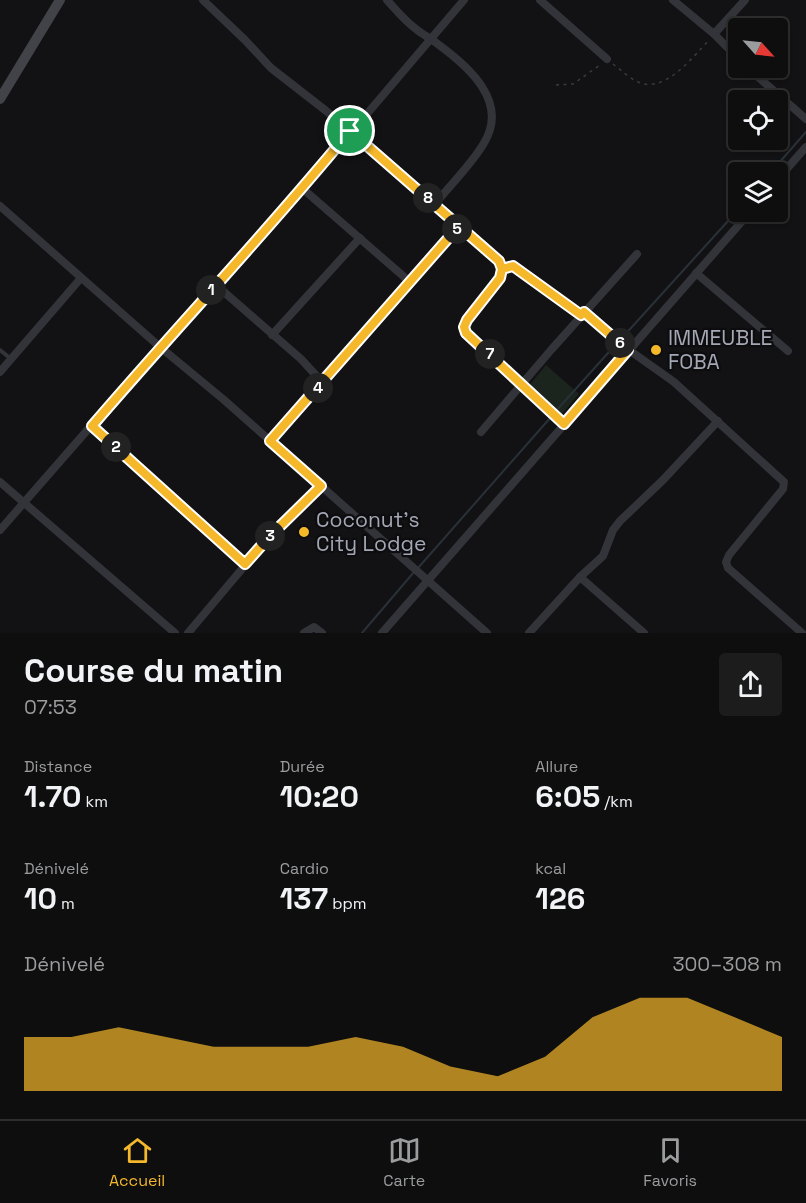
<!DOCTYPE html>
<html lang="fr">
<head>
<meta charset="utf-8">
<style>
  body { margin:0; font-family:"Space Grotesk",sans-serif; background:#1c1c1d; color:#f1f3f6; height:100vh; display:flex; flex-direction:column; font-size:22px; white-space:nowrap }
  * { box-sizing:border-box; margin:0 }
  p { font-size:20px; color:#9b9c9e }
  .icon { flex:none; width:33px; height:33px; fill:none; stroke:currentColor; stroke-width:2; stroke-linecap:round; stroke-linejoin:round }
  .map { position:relative; height:633px; overflow:hidden }
  .drawer { display:flex; flex-direction:column; background:#0e0e0f; flex:1 }
  .drawer>* { flex:none }
  .needle { width:39px; rotate:117deg }
  .fabs { position:absolute; left:728px; top:18px; display:grid; gap:12px }
  .fabs a { display:grid; place-items:center; width:60px; height:60px; border-radius:6px; background:#0e0e0f; box-shadow:0 2px 4px #0004,0 0 0 2px #2e2e2f; font-size:30px }
  .pin { position:absolute; display:grid; place-items:center; width:51px; height:51px; color:#fff; margin:-26px; border:3px solid #fff; border-radius:50%; box-shadow:0 2px 6px #0007 }
  .km { position:absolute; width:30px; height:30px; margin:-15px; border-radius:50%; background:#222; color:#fff; font-size:16px; line-height:30px; text-align:center }
  .round { display:grid; place-items:center; flex:none; width:63px; height:63px; border-radius:6px; background:#1c1c1d }
  .summary { display:flex; align-items:center; justify-content:space-between; height:102px; padding:0 24px }
  h1 { font-size:33px; font-weight:700; line-height:45px }
  .figures { display:grid; grid-template-columns:repeat(3,1fr); gap:9px; height:102px; padding:6px 24px }
  .figures div { display:grid; align-content:center }
  .figures b { font-size:30px; font-weight:700 }
  .figures small { font-size:16px; font-weight:400 }
  .figures p { font-size:16px }
  .chart { height:168px; padding:12px 24px }
  .chart p { display:flex; justify-content:space-between }
  .chart svg { width:100%; height:108px; margin-top:6px; fill:#f5b82a; opacity:.7 }
  .tabs { display:flex; justify-content:space-around; align-items:center; height:84px; border-top:2px solid #2e2e2f; background:#0e0e0f; font-size:16px; color:#9b9c9e }
  .tabs a { display:grid; justify-items:center; gap:3px }
  .tabs .current { color:#f5b82a }
  .map>svg:first-child { display:block }
  .pitch { fill:#1c241e }
  .lines { fill:none; stroke-linecap:round; stroke-linejoin:round }
  .stream { stroke:#293138; stroke-width:2 }
  .path { stroke:#393b40; stroke-width:1.5; stroke-dasharray:3 4.5; stroke-linecap:butt }
  .service { stroke:#333439; stroke-width:4 }
  .minor { stroke:#333439; stroke-width:8 }
  .secondary { stroke:#414349; stroke-width:10 }
  .route-casing { stroke:#fff; stroke-width:12 }
  .route { stroke:#f5b82a; stroke-width:8 }
  .poi-dot { fill:#f5b82a; stroke:#0d0d0f; stroke-width:2 }
  .labels { text-anchor:middle; stroke-width:4.5; stroke-linejoin:round; paint-order:stroke }
  .poi-label { font-size:21px; fill:#a4a8b5; stroke:#0d0d0f; text-anchor:start }
</style>
</head>
<body>
<div class="map">
<svg width="806" height="633" viewBox="0 0 806 633">
  <rect width="100%" height="100%" fill="#121214"/>
  <path class="pitch" d="M546,365l33,29 -18,21 -33,-28z"/>
  <g class="lines">
    <g class="stream">
      <path d="M771,172l35,-40"/>
      <path d="M621,339l117,-129"/>
      <path d="M555,412l62,-69"/>
      <path d="M418,568l133,-151"/>
      <path d="M362,633l52,-61"/>
    </g>
    <g class="path">
      <path d="M613,64c8,6 15,13 23,17 27,15 56,-23 72,-40"/>
      <path d="M556,85l17,-1 27,-19"/>
    </g>
    <path class="service" d="M0,350l11,9"/>
    <g class="minor">
      <path d="M203,0l42,40 26,28 54,42 174,151 3,8 -2,9 -33,42 -3,7 3,6 97,91"/>
      <path d="M387,0c9,10 18,21 29,29 7,6 16,10 23,16 30,22 70,57 45,98 -12,21 -34,42 -49,61"/>
      <path d="M540,0l67,59"/>
      <path d="M673,0l41,34 24,24"/>
      <path d="M714,34l31,-34"/>
      <path d="M748,68l58,51"/>
      <path d="M777,180l29,-33"/>
      <path d="M303,189l107,93"/>
      <path d="M0,206l160,141 63,52 264,234"/>
      <path d="M502,269l11,-3 68,49"/>
      <path d="M696,273l92,78"/>
      <path d="M216,285l85,74 22,24"/>
      <path d="M584,312l45,38 45,32 110,100 -1,7 -54,66 -3,7 2,6 74,65"/>
      <path d="M272,335l88,-97"/>
      <path d="M0,372l81,-94"/>
      <path d="M92,426l153,138"/>
      <path d="M481,432l70,-82 86,-96"/>
      <path d="M270,441l189,-215"/>
      <path d="M0,482l175,151"/>
      <path d="M0,530l160,-183 143,-158 161,-189"/>
      <path d="M580,577l23,-21 10,-26 7,-9 43,-41 55,-59"/>
      <path d="M188,633l81,-96 52,-51"/>
      <path d="M304,633l10,-6 8,6"/>
      <path d="M382,633l368,-421"/>
      <path d="M529,633l51,-56 64,56"/>
    </g>
    <path class="secondary" d="M0,99l60,-99"/>
  </g>
  <g class="lines">
    <g class="route-casing">
      <path id="route" d="M350,131c-83,101 -173,196 -258,295l153,138 24,-27 52,-51 -51,-45 189,-215 40,35 3,8 11,-3 68,49 3,-3 44,38 -64,74 -98,-91 -2,-6 3,-7 33,-42 2,-9 -3,-8 -149,-130"/>
    </g>
    <use href="#route" class="route"/>
  </g>
  <g class="poi-dot">
    <circle cx="656" cy="350" r="6"/>
    <circle cx="304" cy="532" r="6"/>
  </g>
  <g class="labels">
    <g class="poi-label">
      <text x="668" y="345">IMMEUBLE<tspan x="668" dy="24">FOBA</tspan></text>
      <text x="316" y="527">Coconut’s<tspan x="316" dy="24">City Lodge</tspan></text>
    </g>
  </g>
</svg>
<div class="fabs">
<a><svg class="needle" viewBox="-14 -14 28 28"><path d="M0-13l5 13h-10z" fill="#e53935"/><path d="M0 13l5-13h-10z" fill="#9b9c9e"/></svg></a>
<a><svg class="icon" aria-label="locate" viewBox="0 0 24 24"><circle cx="12" cy="12" r="6"/><path d="M12 2v4M12 18v4M2 12h4M18 12h4"/></svg></a>
<a><svg class="icon" aria-label="layers" viewBox="0 0 24 24"><path d="M12 4l9 5-9 5-9-5zM3 14l9 5 9-5"/></svg></a>
</div>
<div class="pin" style="left:350px;top:131px;background:#1e9e55"><svg class="icon" aria-label="arrive" viewBox="0 0 24 24"><path d="M6 21V4h12l-3 4 3 4H6"/></svg></div>
<b class="km" style="left:211px;top:290px">1</b>
<b class="km" style="left:116px;top:447px">2</b>
<b class="km" style="left:270px;top:536px">3</b>
<b class="km" style="left:318px;top:388px">4</b>
<b class="km" style="left:457px;top:229px">5</b>
<b class="km" style="left:620px;top:343px">6</b>
<b class="km" style="left:490px;top:354px">7</b>
<b class="km" style="left:428px;top:198px">8</b>
</div>
<section class="drawer">
<div class="summary"><div><h1>Course du matin</h1><p>07:53</p></div><a class="round"><svg class="icon" aria-label="share" viewBox="0 0 24 24"><path d="M12 15V3M7 8l5-5 5 5M5 13v7h14v-7"/></svg></a></div>
<div class="figures">
<div><p>Distance</p><b>1.70<small> km</small></b></div>
<div><p>Durée</p><b>10:20</b></div>
<div><p>Allure</p><b>6:05<small> /km</small></b></div>
</div>
<div class="figures">
<div><p>Dénivelé</p><b>10<small> m</small></b></div>
<div><p>Cardio</p><b>137<small> bpm</small></b></div>
<div><p>kcal</p><b>126</b></div>
</div>
<div class="chart"><p><span>Dénivelé</span>300–308 m</p>
<svg viewBox="0 0 160 44" preserveAspectRatio="none"><path d="M0 44V22L10 22L20 18L30 22L40 26L50 26L60 26L70 22L80 26L90 34L100 38L110 30L120 14L130 6L140 6L150 14L160 22V44z"/></svg>
</div>
</section>
<nav class="tabs">
<a class="current"><svg class="icon" aria-label="home" viewBox="0 0 24 24"><path d="M3 11l9-7 9 7M6 9v11h12V9"/></svg>Accueil</a>
<a><svg class="icon" aria-label="map" viewBox="0 0 24 24"><path d="M3 6l6-2 6 2 6-2v14l-6 2-6-2-6 2zM9 4v14M15 6v14"/></svg>Carte</a>
<a><svg class="icon" aria-label="saved" viewBox="0 0 24 24"><path d="M7 4h10v16l-5-4-5 4z"/></svg>Favoris</a>
</nav>
</body>
</html>
